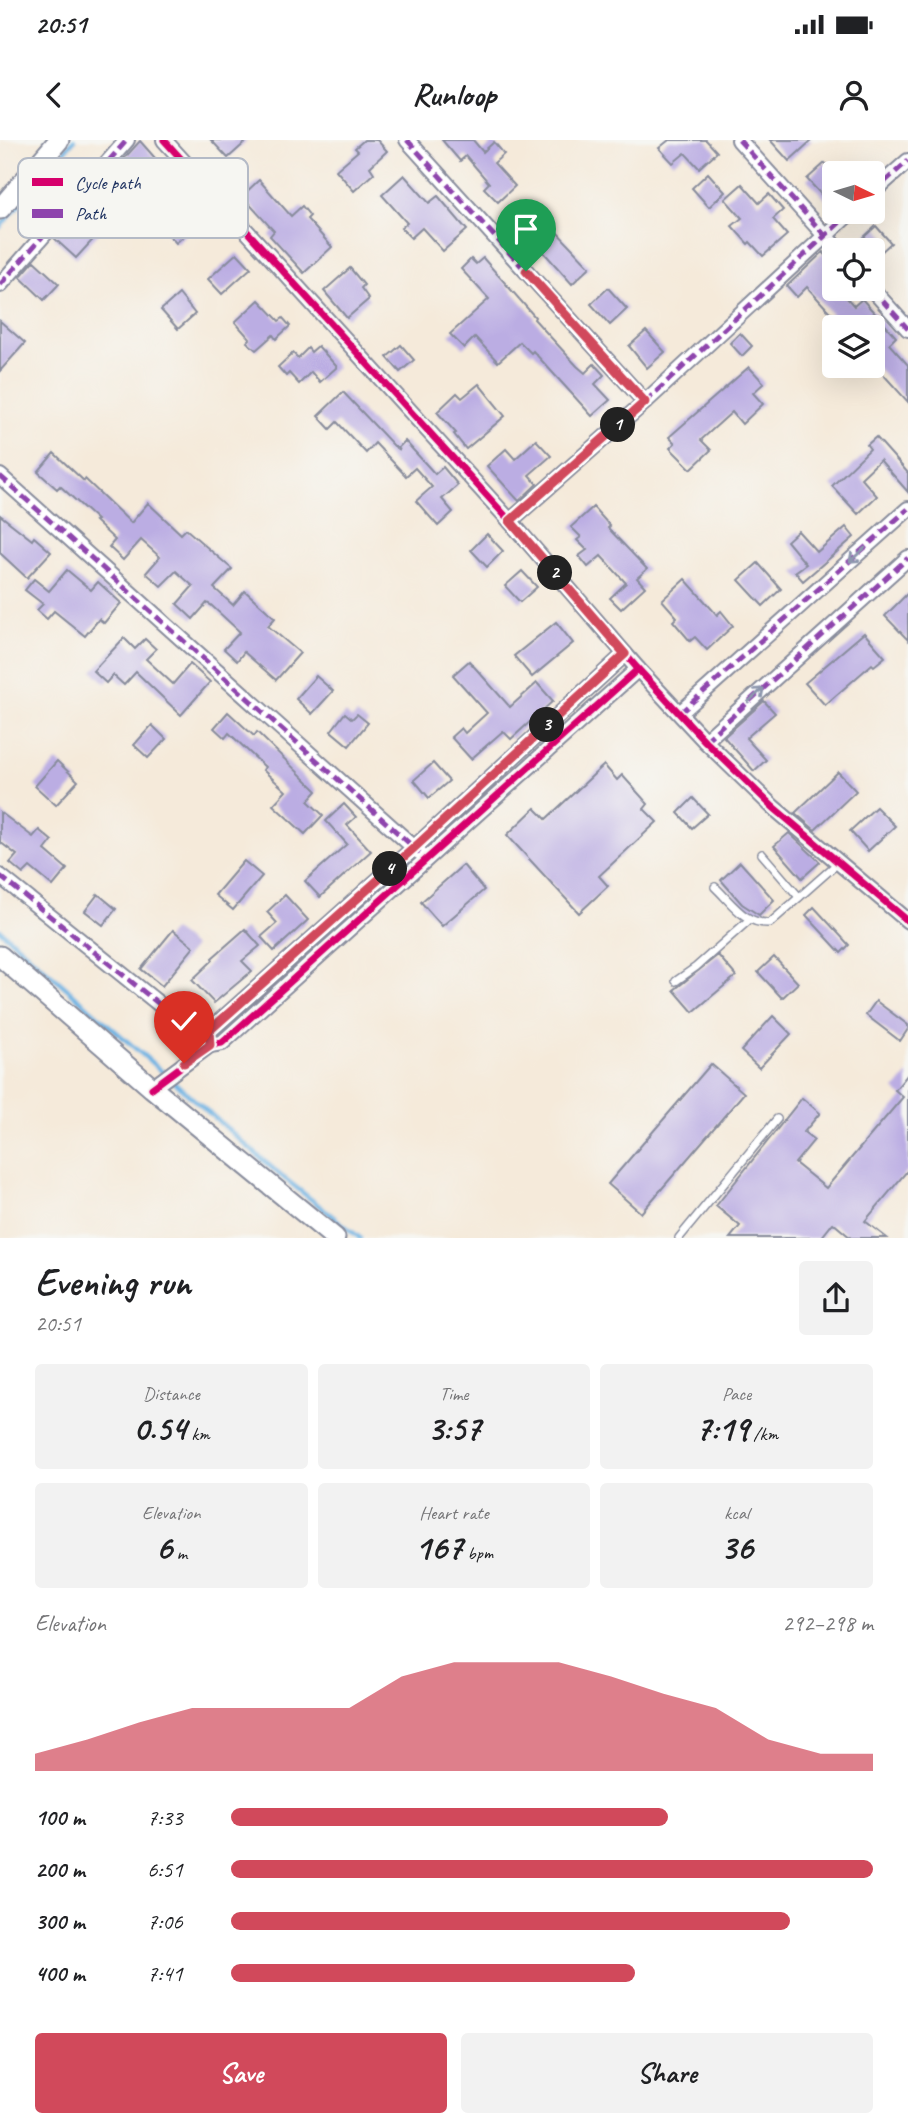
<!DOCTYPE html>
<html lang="en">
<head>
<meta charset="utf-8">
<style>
  body { margin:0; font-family:Caveat,sans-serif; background:#f2f2f2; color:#202124; height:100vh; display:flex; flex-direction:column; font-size:26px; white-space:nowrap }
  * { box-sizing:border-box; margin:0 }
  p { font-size:23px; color:#757577 }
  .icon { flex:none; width:38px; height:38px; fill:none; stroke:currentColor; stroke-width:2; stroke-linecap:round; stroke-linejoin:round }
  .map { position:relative; height:1098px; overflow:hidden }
  .sheet { display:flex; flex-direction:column; background:#fff; flex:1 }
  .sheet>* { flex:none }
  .needle { width:46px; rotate:95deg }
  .fabs { position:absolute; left:822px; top:21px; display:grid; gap:14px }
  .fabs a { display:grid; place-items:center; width:63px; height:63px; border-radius:7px; background:#fff; box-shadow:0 7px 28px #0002; font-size:35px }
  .pin { position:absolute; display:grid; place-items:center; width:60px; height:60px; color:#fff; margin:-72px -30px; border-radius:50% 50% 50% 0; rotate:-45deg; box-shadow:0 0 7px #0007 }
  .pin .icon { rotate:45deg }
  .km { position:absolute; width:35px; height:35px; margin:-18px; border-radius:50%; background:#222; color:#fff; font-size:19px; line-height:35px; text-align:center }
  .round { display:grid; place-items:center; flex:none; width:74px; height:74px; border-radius:7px; background:#f2f2f2 }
  .headline { display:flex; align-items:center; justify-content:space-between; height:119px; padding:0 35px }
  h1 { font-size:38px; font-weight:800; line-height:52px }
  .metrics { display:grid; grid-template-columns:repeat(3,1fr); gap:10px; height:119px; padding:7px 35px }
  .metrics div { display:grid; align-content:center; border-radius:7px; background:#f2f2f2; text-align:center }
  .metrics b { font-size:35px; font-weight:800 }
  .metrics small { font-size:19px; font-weight:400 }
  .metrics p { font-size:19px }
  .chart { height:196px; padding:14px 35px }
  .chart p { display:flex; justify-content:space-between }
  .chart svg { width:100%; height:126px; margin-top:7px; fill:#d1495b; opacity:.7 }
  .primary-button { display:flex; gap:14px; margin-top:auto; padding:14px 35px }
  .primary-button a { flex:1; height:80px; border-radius:7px; background:#d1495b; color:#fff; font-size:28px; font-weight:800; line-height:80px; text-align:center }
  .primary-button a+a { background:#f2f2f2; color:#202124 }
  ul { padding:0 35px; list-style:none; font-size:23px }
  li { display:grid; grid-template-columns:112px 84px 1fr; align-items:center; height:52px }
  li i { height:18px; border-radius:9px; background:#d1495b }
  .status { display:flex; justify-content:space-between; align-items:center; height:49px; padding:0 35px; background:#fff; direction:ltr }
  .status svg { height:19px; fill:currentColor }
  header { display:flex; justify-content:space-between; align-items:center; height:91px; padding:0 35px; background:#fff; font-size:32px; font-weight:800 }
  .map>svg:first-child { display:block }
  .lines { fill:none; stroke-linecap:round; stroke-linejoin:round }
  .stream { stroke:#6cb2e3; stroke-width:4.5 }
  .building { fill:#bbade3 }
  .lane-casing { stroke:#888c9c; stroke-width:10 }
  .street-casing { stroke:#888c9c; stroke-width:18 }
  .secondary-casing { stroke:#888c9c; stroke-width:23 }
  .lane { stroke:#fff; stroke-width:7 }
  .street { stroke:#fff; stroke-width:14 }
  .secondary { stroke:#fff; stroke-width:19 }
  .quiet { stroke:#8e44ad; stroke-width:5; stroke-dasharray:10 5; stroke-linecap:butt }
  .cycleway-casing { stroke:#f6f6f2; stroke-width:11 }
  .cycleway { stroke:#d6006c; stroke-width:7 }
  .oneway { stroke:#8d97ae }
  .route-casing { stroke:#fff; stroke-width:14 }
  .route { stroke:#d1495b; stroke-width:9 }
  .key { fill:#f6f6f2; stroke:#b4bac6; stroke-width:2 }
  .key-label { font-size:19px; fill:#1b2f5e }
</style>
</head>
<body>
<div class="status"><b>20:51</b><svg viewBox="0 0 49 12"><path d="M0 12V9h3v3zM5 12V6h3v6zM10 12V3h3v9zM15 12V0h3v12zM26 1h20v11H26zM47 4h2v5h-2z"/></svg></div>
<header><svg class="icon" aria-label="back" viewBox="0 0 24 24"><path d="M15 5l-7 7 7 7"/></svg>Runloop<svg class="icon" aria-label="person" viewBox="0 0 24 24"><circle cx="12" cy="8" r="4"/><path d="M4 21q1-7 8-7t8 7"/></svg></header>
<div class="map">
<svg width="908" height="1098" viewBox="0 0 908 1098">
  <rect width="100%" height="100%" fill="#f6f6f2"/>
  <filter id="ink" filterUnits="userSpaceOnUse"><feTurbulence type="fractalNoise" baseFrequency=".0143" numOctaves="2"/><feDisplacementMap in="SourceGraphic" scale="14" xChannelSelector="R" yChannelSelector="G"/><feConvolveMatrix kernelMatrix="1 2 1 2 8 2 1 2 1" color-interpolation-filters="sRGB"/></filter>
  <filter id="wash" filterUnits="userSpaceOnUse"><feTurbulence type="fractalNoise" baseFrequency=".00686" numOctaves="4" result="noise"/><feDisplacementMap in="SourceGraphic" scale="28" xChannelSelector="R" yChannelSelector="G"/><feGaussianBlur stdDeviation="1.57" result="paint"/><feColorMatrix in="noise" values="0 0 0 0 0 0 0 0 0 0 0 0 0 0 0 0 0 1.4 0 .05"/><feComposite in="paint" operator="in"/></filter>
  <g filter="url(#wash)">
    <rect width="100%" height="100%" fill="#f5eada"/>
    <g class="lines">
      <g class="stream">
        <path d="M0,87l74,-87"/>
        <path d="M0,790l279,244 81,64"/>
      </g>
    </g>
    <g id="blocks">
      <g class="building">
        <path d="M211,0h37l-20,18z"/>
        <path d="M364,0h13l10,11 -17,16 4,6 -20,18 -18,-21 22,-19 -3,-3z"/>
        <path d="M442,0h31l10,12 11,-10 10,12 -10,9 21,23 -17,16 -14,-14 5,-5 -23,-27 -6,5z"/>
        <path d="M669,0h37l11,12 -18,16 -14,-15 -12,10 -14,-15z"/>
        <path d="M770,0h42l-23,21z"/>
        <path d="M140,1l30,34 -20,18 -28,-32z"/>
        <path d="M825,23l10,11v20l-8,7 -20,-22z"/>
        <path d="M708,33l17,19 -16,15 -17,-19z"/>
        <path d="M404,35l25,28 9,-7 29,34 -24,21 -21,-23 -11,10 -10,-10 6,-5 -25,-28z"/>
        <path d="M259,40l32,36 11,-10 8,10 -3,3 25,28 -28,26 -34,-37 4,-5 -32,-35z"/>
        <path d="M742,44l17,19 10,-9 14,16 -10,9 14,16 -24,21 -13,-14 -2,2 -16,-18 10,-8 -17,-19z"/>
        <path d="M174,62l21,24 -19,17 -21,-24z"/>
        <path d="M539,69l15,16 -2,2 38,40 -18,17 -32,-36 1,-1 -19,-23z"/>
        <path d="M77,71l23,21 -24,26 -22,-20z"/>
        <path d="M876,86l15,17 -12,11 -15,-17z"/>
        <path d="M823,112l12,13v24h4l15,17 8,-7 34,38 -7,7 19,21v37l-35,-39v-36h-42l7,-6 -31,-34 -10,10 -10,-11z"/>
        <path d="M237,113l14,15 -29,26 -14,-15z"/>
        <path d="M483,118l52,59 -1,2 43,47 8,7 9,-9 10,11 -9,9 15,16 -18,16 -59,-65 -2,2 -11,-11 -22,20 -23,-25 -11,11 -14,-14 39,-35 -28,-30 10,-10 5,5z"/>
        <path d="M34,121l25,23 -15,16 -24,-23z"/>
        <path d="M350,128l14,17 -3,3 8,11 -22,19 -23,-27z"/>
        <path d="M608,148l19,21 -17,16 -19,-21z"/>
        <path d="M179,154l16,20 -17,15 -17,-19z"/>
        <path d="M259,160l20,21 4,-3 7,8 -14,13 -3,-4 -17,15 -9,-8 3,-3 -15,-17z"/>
        <path d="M0,181l25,22 -25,28z"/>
        <path d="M646,191l19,21 -18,16 -18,-22z"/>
        <path d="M740,193l12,13 -10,10 -12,-13z"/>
        <path d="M401,205l13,15 -14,12 -13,-15z"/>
        <path d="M318,206l19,21 -17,15 -9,-10 -12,12 -10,-11 -3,3 -8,-9 15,-14 5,5 10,-10 3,4z"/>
        <path d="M749,227l15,16 -11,10 10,11 -21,20 -10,-12 -31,28 10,10 -20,19 -21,-21 5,-5 -6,-6z"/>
        <path d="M479,244l26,32 -39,33 -12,-15 2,-1 -19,-21 20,-19 5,5z"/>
        <path d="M343,252l51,54 6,4 -2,-2 7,-7 30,33 8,-7 15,18 -16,14 11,13 -15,14 -22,-25 16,-14 -17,-19 -9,8 -31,-33 -9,10 -29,-31 -7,7 -12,-13z"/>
        <path d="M876,297l32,36v19l-28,-32 -19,18 16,18 -19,18 -26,-28 38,-37 -3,-4z"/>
        <path d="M536,300l15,16 -22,19 8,9 -18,17 -32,-35 19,-17 9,10z"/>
        <path d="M54,313l30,28 1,-2 46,44 17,-20 33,31 5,-5 46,40 -18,19 19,17 12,-14 30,27 -7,8 32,27 -24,27 -32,-28 -7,9 -13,-12 16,-17 -29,-27 -4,-2 -14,16 -16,-15 16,-18 -17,-15 -15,15 -15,-13 14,-16 -19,-17 -18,20 -14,-13 6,-7 -20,-19 2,-1 -37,-34 -3,3 -19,-17z"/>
        <path d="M593,367l17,19 -2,2 39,41 -10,9 8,9 -24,22 -11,-11 16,-15 -25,-27 -13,11 -9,-11 8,-6 -10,-10 4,-3 -10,-10z"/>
        <path d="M0,375l32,25 2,-3 17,15 -24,26 -27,-25z"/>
        <path d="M846,387l8,10 -51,44 -8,-9 11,-8 -19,-23 11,-10 19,21z"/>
        <path d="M487,394l16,17 -16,16 -16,-17z"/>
        <path d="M758,423l23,26 -18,17 -24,-26z"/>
        <path d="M67,430l24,20 7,-8 23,21 -17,20 -5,-4 -14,17 -31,-25 -7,8 -10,-9 6,-6 -18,-14 9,-11 15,12z"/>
        <path d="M522,431l15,16 -17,15 -15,-16z"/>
        <path d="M685,439l32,36 4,-4 12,15 -26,24 -12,-13 -5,4 -17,-20 4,-4 -15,-17z"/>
        <path d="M908,453v47l-23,-24z"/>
        <path d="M556,482l17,21 -41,34 -18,-21z"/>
        <path d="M864,493l21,24 -11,9 -2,-2 -47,41 -20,-22z"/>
        <path d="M124,498l11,11 10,-10 11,10 -10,10 27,25 17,-20 20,18 -29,33 -45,-43 -12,13 -11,-10 -7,8 -13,-12z"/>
        <path d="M469,521l41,46 27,-24 16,18 -42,38 -8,-8 -32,28 -20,-22 10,-9 4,5 22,-20 -34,-38z"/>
        <path d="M316,536l17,15 -21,23 -16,-15z"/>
        <path d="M764,561l11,12 -29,25 20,22 -12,11 -30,-34z"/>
        <path d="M228,572l26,24 3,-4 60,59 -9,10 15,14 -18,19 -32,-29 13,-14 -23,-21 2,-3 -36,-34 -4,5 -11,-10z"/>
        <path d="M345,573l7,6 5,-5 11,9 -19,23 -18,-15z"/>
        <path d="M152,585l14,14 -18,19 -14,-13z"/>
        <path d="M57,621l21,20 -22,24 -21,-19z"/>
        <path d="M433,623l16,18 -20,17 -15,-18z"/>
        <path d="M604,625l13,15 5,-5 26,29 -4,5 13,13 -58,54 9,10 -29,27 -72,-78 28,-27 11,11z"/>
        <path d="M838,632l18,19 -41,39 -20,-17z"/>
        <path d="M693,658l15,16 -16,14 -14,-15z"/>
        <path d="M344,664l12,13 -9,8 24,26 -51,46 -15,-16 42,-37 -21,-23z"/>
        <path d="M876,667l19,19 -27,25 -18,-20z"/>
        <path d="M0,672l33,25 6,-7 13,11 -7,9 22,19 -14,17 -23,-19 -7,7 -13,-11 7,-8 -17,-13z"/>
        <path d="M789,693l31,29 -18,16 -28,-32z"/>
        <path d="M244,721l18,15 -29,34 -18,-15z"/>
        <path d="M740,722l34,38 -15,15 -17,-11 -21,-24z"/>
        <path d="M463,725l21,25 -42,36 -21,-24z"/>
        <path d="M98,754l18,15 -13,16 -18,-14z"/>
        <path d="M285,755l23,25 -34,31 -13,-14 16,-14 -10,-11z"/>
        <path d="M814,767l35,38 -8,8 -35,-38z"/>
        <path d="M245,789l15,17 -18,15 10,10 -38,32 -22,-23 21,-20 -1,-2z"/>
        <path d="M173,790l21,17 -32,39 -21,-17z"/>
        <path d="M718,815l18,21 -43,36 -19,-22z"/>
        <path d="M774,817l24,26 -16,15 -24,-26z"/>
        <path d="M876,861l32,24v4l-8,12 -34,-26z"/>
        <path d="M773,876l18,18 -32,34 -18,-17z"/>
        <path d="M711,924l33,29 -103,120 -33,-29z"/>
        <path d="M908,934v96l-43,51 22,17h-36l-18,-15 -12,15h-91l10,-12 -24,-20 86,-108 18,15 -16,19 10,8 -19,23 31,25 77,-91 -8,-7z"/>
      </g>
    </g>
  </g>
  <g filter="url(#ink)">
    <use href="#blocks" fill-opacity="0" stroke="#888c9c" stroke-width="2"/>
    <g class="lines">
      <g class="lane-casing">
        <g id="lane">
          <path d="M762,714l37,43"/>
          <path d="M715,747c17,16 30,38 55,36l69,-61"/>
          <path d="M676,841l20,-14 53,-47"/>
          <path d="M679,1098l98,-119"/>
        </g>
      </g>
      <g class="street-casing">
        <g id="street">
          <path d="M164,0l346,381 128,148 67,72 68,66 135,114"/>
          <path d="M407,0l238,262"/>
          <path d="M739,0l99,110"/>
          <path d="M873,52l35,-31"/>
          <path d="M0,145l127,-145"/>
          <path d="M872,149l36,40"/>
          <path d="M0,336l419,376"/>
          <path d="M510,381l135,-119 206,-190"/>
          <path d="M680,573l228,-204"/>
          <path d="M705,601l203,-183"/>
          <path d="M0,736l210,169"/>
          <path d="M210,905l-1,-14 206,-184 210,-193"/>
          <path d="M152,948l58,-43 12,-2 416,-374"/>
        </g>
      </g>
      <g class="secondary-casing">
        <g id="secondary">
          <path d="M0,69l59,-69"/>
          <path d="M0,816l152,132 183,150"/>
        </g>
      </g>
      <use href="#lane" class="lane"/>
      <use href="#street" class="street"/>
      <use href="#secondary" class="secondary"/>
      <g class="quiet">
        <path d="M407,0l238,262"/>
        <path d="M739,0l99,110"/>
        <path d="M873,52l35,-31"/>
        <path d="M0,145l127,-145"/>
        <path d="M872,149l36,40"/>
        <path d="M0,336l420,377"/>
        <path d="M510,381l135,-119 206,-190"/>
        <path d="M680,573l228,-204"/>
        <path d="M705,601l203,-183"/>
        <path d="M0,736l210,169"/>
        <path d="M210,905l-1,-14 206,-184 210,-193"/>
      </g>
      <g class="cycleway-casing">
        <g id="cycleway">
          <path d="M164,0l346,381 128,148 67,72 68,66 135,114"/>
          <path d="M152,948l58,-43 12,-2 416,-374"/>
        </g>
      </g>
      <use href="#cycleway" class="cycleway"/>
    </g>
    <defs><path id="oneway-shaft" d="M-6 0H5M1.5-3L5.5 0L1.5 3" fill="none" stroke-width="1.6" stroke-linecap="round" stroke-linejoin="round" transform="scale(1.75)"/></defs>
    <g class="oneway">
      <use href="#oneway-shaft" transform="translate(857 415) rotate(138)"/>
      <use href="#oneway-shaft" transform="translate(756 555) rotate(-42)"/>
    </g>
  </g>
  <g class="lines" filter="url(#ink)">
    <g class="route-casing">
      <path id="route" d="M184,923l26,-18 -1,-14 206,-184 210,-193 -115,-133 135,-119 -119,-131"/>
    </g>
    <use href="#route" class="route"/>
  </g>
  <rect x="18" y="18" width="230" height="80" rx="10" class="key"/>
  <rect x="32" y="38" width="31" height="8" fill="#d6006c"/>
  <rect x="32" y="69" width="31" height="9" fill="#8e44ad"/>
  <g class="key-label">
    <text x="75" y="49">Cycle path</text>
    <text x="75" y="80">Path</text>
  </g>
</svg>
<div class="fabs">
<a><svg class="needle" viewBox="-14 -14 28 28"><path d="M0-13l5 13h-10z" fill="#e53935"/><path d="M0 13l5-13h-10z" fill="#757577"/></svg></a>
<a><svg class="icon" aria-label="locate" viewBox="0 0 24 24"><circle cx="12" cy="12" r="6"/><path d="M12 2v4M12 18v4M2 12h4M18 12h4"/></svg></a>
<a><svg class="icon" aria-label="layers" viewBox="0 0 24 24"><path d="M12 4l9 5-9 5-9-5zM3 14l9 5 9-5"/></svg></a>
</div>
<div class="pin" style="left:526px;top:131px;background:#1e9e55"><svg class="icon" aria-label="arrive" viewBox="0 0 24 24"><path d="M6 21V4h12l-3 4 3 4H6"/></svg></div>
<div class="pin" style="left:184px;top:923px;background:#d93025"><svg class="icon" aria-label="check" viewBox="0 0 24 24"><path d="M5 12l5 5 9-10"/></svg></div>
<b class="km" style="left:618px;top:285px">1</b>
<b class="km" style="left:555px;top:433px">2</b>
<b class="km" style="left:547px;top:585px">3</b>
<b class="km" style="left:390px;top:729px">4</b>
</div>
<section class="sheet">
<div class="headline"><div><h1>Evening run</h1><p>20:51</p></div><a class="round"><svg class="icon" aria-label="share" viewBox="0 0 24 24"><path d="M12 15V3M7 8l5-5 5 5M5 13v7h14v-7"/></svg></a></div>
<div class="metrics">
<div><p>Distance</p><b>0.54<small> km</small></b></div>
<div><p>Time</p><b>3:57</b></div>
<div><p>Pace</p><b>7:19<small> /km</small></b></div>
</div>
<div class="metrics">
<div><p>Elevation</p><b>6<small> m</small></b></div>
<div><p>Heart rate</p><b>167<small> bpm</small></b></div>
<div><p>kcal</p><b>36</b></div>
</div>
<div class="chart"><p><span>Elevation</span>292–298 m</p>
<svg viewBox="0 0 160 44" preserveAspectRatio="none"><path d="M0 44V38L10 33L20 27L30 22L40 22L50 22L60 22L70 11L80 6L90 6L100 6L110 11L120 17L130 22L140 33L150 38L160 38V44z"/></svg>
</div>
<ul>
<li><b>100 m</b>7:33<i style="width:68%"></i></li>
<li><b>200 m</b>6:51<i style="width:100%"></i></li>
<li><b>300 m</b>7:06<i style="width:87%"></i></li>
<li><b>400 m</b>7:41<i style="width:63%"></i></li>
</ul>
<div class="primary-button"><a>Save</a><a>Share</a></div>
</section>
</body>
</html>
